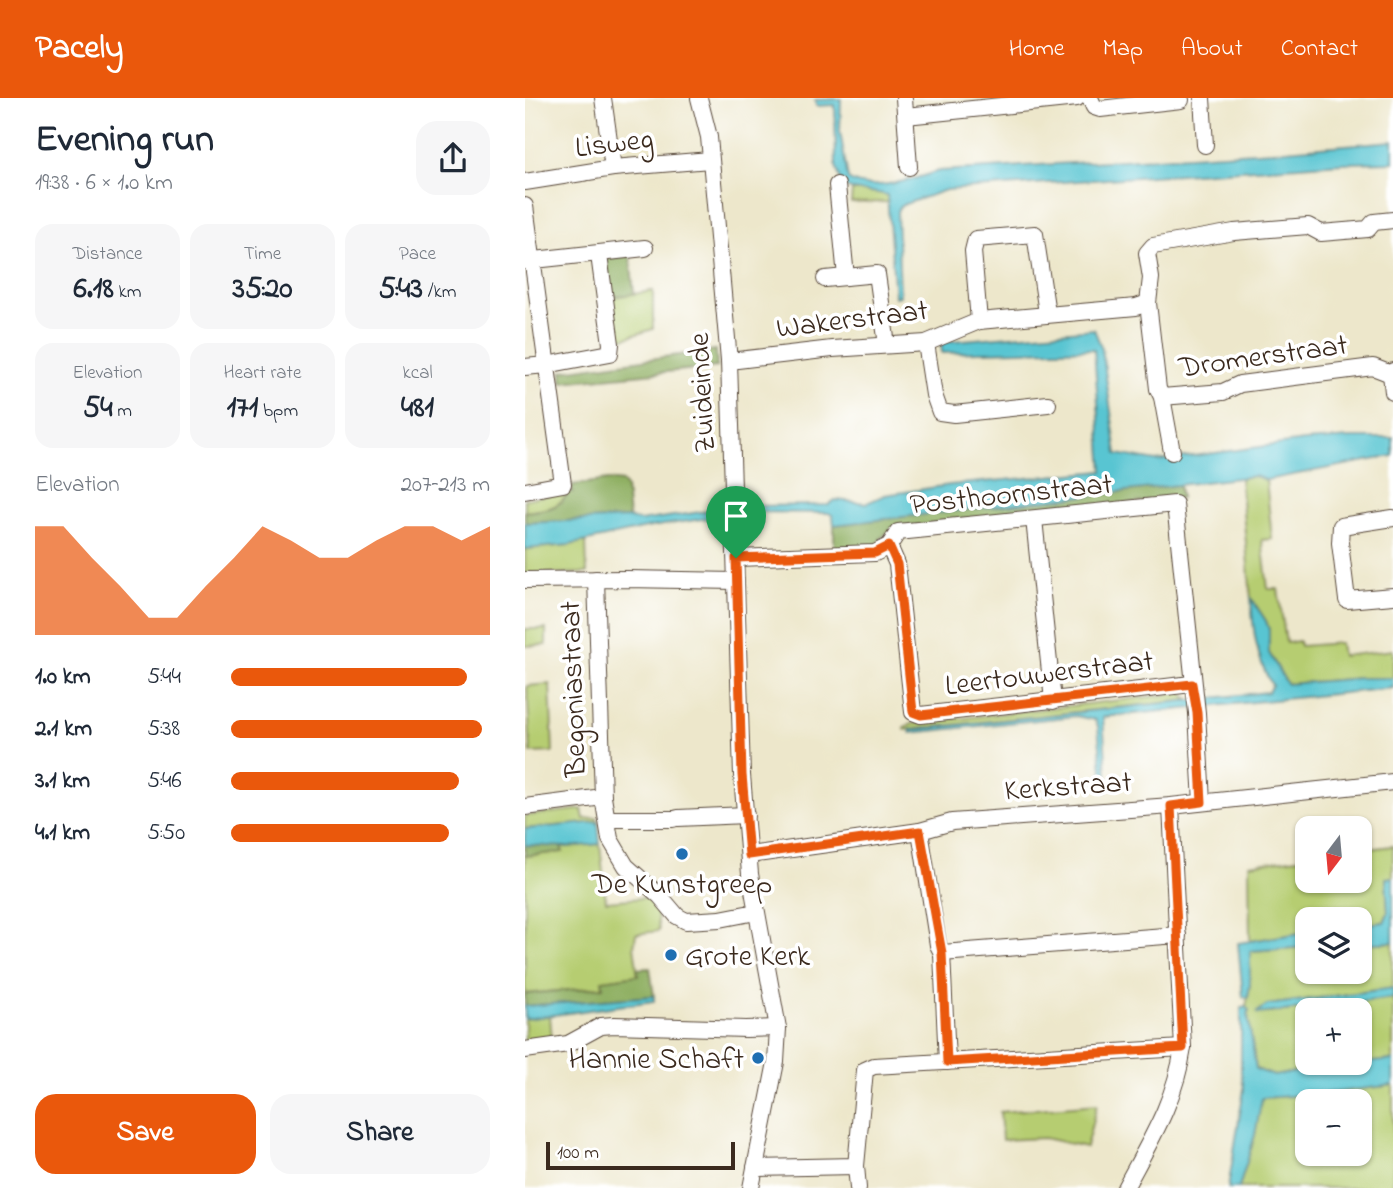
<!DOCTYPE html>
<html lang="en">
<head>
<meta charset="utf-8">
<style>
  body { margin:0; font-family:"Indie Flower",sans-serif; background:#f6f6f7; color:#1f2937; height:100vh; display:flex; flex-direction:column; font-size:26px; white-space:nowrap }
  * { box-sizing:border-box; margin:0 }
  p { font-size:23px; color:#747a83 }
  .icon { flex:none; width:38px; height:38px; fill:none; stroke:currentColor; stroke-width:2; stroke-linecap:round; stroke-linejoin:round }
  .map { position:relative; flex:1; overflow:hidden }
  .side { display:flex; flex-direction:column; background:#fff; width:525px }
  .side>* { flex:none }
  .needle { width:46px; rotate:196deg }
  .fabs { position:absolute; left:770px; top:718px; display:grid; gap:14px }
  .fabs a { display:grid; place-items:center; width:77px; height:77px; border-radius:14px; background:#fff; box-shadow:0 2px 5px #0004; font-size:35px }
  .scale { position:absolute; left:21px; bottom:18px; width:189px; box-sizing:border-box; padding-left:7px; border:4px solid #3b2a1e; border-top:0; font-size:19px; line-height:24px; white-space:nowrap; color:#3b2a1e; -webkit-text-stroke:5px #fff; paint-order:stroke }
  .pin { position:absolute; display:grid; place-items:center; width:60px; height:60px; color:#fff; margin:-72px -30px; border-radius:50% 50% 50% 0; rotate:-45deg; box-shadow:0 0 7px #0007 }
  .pin .icon { rotate:45deg }
  .round { display:grid; place-items:center; flex:none; width:74px; height:74px; border-radius:21px; background:#f6f6f7 }
  .summary { display:flex; align-items:center; justify-content:space-between; height:119px; padding:0 35px }
  h1 { font-size:38px; font-weight:700; line-height:52px }
  .stats { display:grid; grid-template-columns:repeat(3,1fr); gap:10px; height:119px; padding:7px 35px }
  .stats div { display:grid; align-content:center; border-radius:18px; background:#f6f6f7; text-align:center }
  .stats b { font-size:30px; font-weight:700 }
  .stats small { font-size:19px; font-weight:400 }
  .stats p { font-size:19px }
  .chart { height:196px; padding:14px 35px }
  .chart p { display:flex; justify-content:space-between }
  .chart svg { width:100%; height:126px; margin-top:7px; fill:#ea580c; opacity:.7 }
  .button { display:flex; gap:14px; margin-top:auto; padding:14px 35px }
  .button a { flex:1; height:80px; border-radius:21px; background:#ea580c; color:#fff; font-size:28px; font-weight:700; line-height:80px; text-align:center }
  .button a+a { background:#f6f6f7; color:#1f2937 }
  ul { padding:0 35px; list-style:none; font-size:23px }
  li { display:grid; grid-template-columns:112px 84px 1fr; align-items:center; height:52px }
  li i { height:18px; border-radius:9px; background:#ea580c }
  header { display:flex; align-items:center; gap:42px; box-sizing:border-box; height:98px; padding:0 35px; background:#ea580c; color:#fff }
  header strong { font-size:33px }
  nav { display:flex; gap:38px; margin-inline-start:auto; font-size:24px }
  main { display:flex; flex:1; min-height:0 }
  .map>svg:first-child { display:block }
  .green { fill:#b6cd71; stroke:#787c48; stroke-width:2; fill-rule:evenodd }
  .forest { fill:#90b063; stroke:#666d40; stroke-width:2 }
  .water { fill:#59c5d2; stroke:#4a7878; stroke-width:2 }
  .lines { fill:none; stroke-linecap:round; stroke-linejoin:round }
  .minor-casing { stroke:#564638; stroke-width:18 }
  .minor { stroke:#fff; stroke-width:16 }
  .route-casing { stroke:#fff; stroke-width:14 }
  .route { stroke:#ea580c; stroke-width:9 }
  .poi-dot { fill:#1f6fb2; stroke:#fff; stroke-width:2.5 }
  .labels { text-anchor:middle; stroke-width:7; stroke-linejoin:round; paint-order:stroke }
  .street-label { font-size:30px; fill:#3b2a1e; stroke:#fff }
  .poi-label { font-size:30px; fill:#3b2a1e; stroke:#fff }
</style>
</head>
<body>
<header>
<strong>Pacely</strong>
<nav><a>Home</a><a>Map</a><a>About</a><a>Contact</a></nav>
</header>
<main>
<section class="side">
<div class="summary"><div><h1>Evening run</h1><p>19:38 · 6 × 1.0 km</p></div><a class="round"><svg class="icon" aria-label="share" viewBox="0 0 24 24"><path d="M12 15V3M7 8l5-5 5 5M5 13v7h14v-7"/></svg></a></div>
<div class="stats">
<div><p>Distance</p><b>6.18<small> km</small></b></div>
<div><p>Time</p><b>35:20</b></div>
<div><p>Pace</p><b>5:43<small> /km</small></b></div>
</div>
<div class="stats">
<div><p>Elevation</p><b>54<small> m</small></b></div>
<div><p>Heart rate</p><b>171<small> bpm</small></b></div>
<div><p>kcal</p><b>481</b></div>
</div>
<div class="chart"><p><span>Elevation</span>207–213 m</p>
<svg viewBox="0 0 160 44" preserveAspectRatio="none"><path d="M0 44V6L10 6L20 17L30 27L40 38L50 38L60 27L70 17L80 6L90 11L100 17L110 17L120 11L130 6L140 6L150 11L160 6V44z"/></svg>
</div>
<ul>
<li><b>1.0 km</b>5:44<i style="width:91%"></i></li>
<li><b>2.1 km</b>5:38<i style="width:97%"></i></li>
<li><b>3.1 km</b>5:46<i style="width:88%"></i></li>
<li><b>4.1 km</b>5:50<i style="width:84%"></i></li>
</ul>
<div class="button"><a>Save</a><a>Share</a></div>
</section>
<div class="map">
<svg width="868" height="1090" viewBox="0 0 868 1090">
  <rect width="100%" height="100%" fill="#fff"/>
  <filter id="ink" filterUnits="userSpaceOnUse"><feTurbulence type="fractalNoise" baseFrequency=".0143" numOctaves="2"/><feDisplacementMap in="SourceGraphic" scale="14" xChannelSelector="R" yChannelSelector="G"/><feConvolveMatrix kernelMatrix="1 2 1 2 8 2 1 2 1" color-interpolation-filters="sRGB"/></filter>
  <filter id="wash" filterUnits="userSpaceOnUse"><feTurbulence type="fractalNoise" baseFrequency=".00686" numOctaves="4" result="noise"/><feDisplacementMap in="SourceGraphic" scale="28" xChannelSelector="R" yChannelSelector="G"/><feGaussianBlur stdDeviation="1.57" result="paint"/><feColorMatrix in="noise" values="0 0 0 0 0 0 0 0 0 0 0 0 0 0 0 0 0 1.4 0 .05"/><feComposite in="paint" operator="in"/></filter>
  <g filter="url(#wash)">
    <rect width="100%" height="100%" fill="#ede7cb"/>
    <g class="green">
      <path d="M327,93h24l11,3 1,8 -37,1z"/>
      <path d="M128,193v38l-35,11 -7,-43z"/>
      <path d="M730,378l11,4 6,59 -10,1 6,49h10l8,54 13,-2 1,5 40,-3 2,13 51,-6v28h-32l-74,6 -18,-31v-23l-3,-9 -15,-23 -11,-120z"/>
      <path d="M44,394c-10,18 -26,18 -44,20v-13z"/>
      <path d="M61,443l1,32 -62,1v-25l44,-4z"/>
      <path d="M0,531h21v16l-21,1z"/>
      <path d="M25,586l3,68 -22,1 -4,-67z"/>
      <path d="M657,595l8,7 -285,30 -1,-2 8,-4z"/>
      <path d="M57,711l2,10 13,-1 1,4 -73,7v-13z"/>
      <path d="M75,746l6,57 49,-4 4,34 -23,3 -2,12 4,29 -35,5v7l-78,7v-138l37,-4 -1,-6z"/>
      <path d="M868,748v31l-7,1 2,35 -4,9 -24,3v-6h-53v13l-57,9 -1,-77 58,-7v23h53v-30z"/>
      <path d="M868,844v46l-126,17v8l126,-15v62l-78,8 -41,8 -18,-7 -8,-53 1,-6 -3,-3 4,-23v-33l57,-4v24h53v-27zM782,912h53v52h-53z"/>
      <path d="M25,917l2,26 -27,3v-25z"/>
      <path d="M868,987v103h-154l16,-53 6,-37 61,-4zM782,1003h53v52h-53z"/>
      <path d="M572,1006l-11,43 -42,-9 -42,2 -2,-28z"/>
    </g>
    <g class="forest">
      <path d="M105,157l4,39 -23,3 -5,-38z"/>
      <path d="M191,252l1,17 -155,15v-11z"/>
      <path d="M83,382l14,2 4,5 3,31 -104,5v-11c18,-2 34,-2 44,-20h4l-1,-7z"/>
      <path d="M654,387l2,13 -288,30 -12,10 -7,11 -40,1v-25z"/>
      <path d="M0,747l36,1 2,6 -38,4z"/>
      <path d="M125,870l4,28 -129,10v-12l78,-7 -1,-7 36,-5 -1,-6z"/>
    </g>
    <g class="water">
      <path d="M316,1l-1,32 8,48c21,15 70,-1 91,-8l334,-20 120,-10v21l-51,1 -396,27 -41,14 -6,3 -2,5 3,84 -5,1 -8,-102c-15,-5 -31,-1 -45,-10l-6,-19 -1,-61 -19,1 -1,-6z"/>
      <path d="M569,231l8,20 15,105 39,7 148,-20 47,-3h42v18l-127,24 -11,-4 -421,49 -1,-9 -4,-3 -81,-1v-6l80,-1 7,-5 32,3 18,-8 65,-10 153,-14 -9,-122 -152,4 -1,-11z"/>
      <path d="M203,410v7l-77,12 -82,18 -44,4v-26l104,-5 11,3z"/>
      <path d="M726,500l15,23 3,9v23l18,31 74,-6h32v10l-290,29 5,74h-4l-6,-65 -3,-6 -19,-4 -165,17 -1,-3 358,-38 4,-7c-16,-27 -19,-56 -21,-87z"/>
      <path d="M73,724l2,22 -32,3 -43,-2v-16z"/>
      <path d="M868,779v65l-33,2v-19l24,-3 4,-9 -2,-35z"/>
      <path d="M782,834v15l-57,4v33l-2,14 -5,-1 -5,-54z"/>
      <path d="M868,890v10l-126,15 -9,1 -1,-2 10,-7z"/>
      <path d="M129,898v5l-129,18v-13z"/>
      <path d="M721,909l3,3 -1,6 8,53 18,7 41,-8 78,-8v25l-71,9 -60,4 -7,37 -16,53h-11l16,-99 -3,-17v-64z"/>
    </g>
  </g>
  <g filter="url(#ink)">
    <g class="lines">
      <g class="minor-casing">
        <g id="minor">
          <path d="M78,0l10,70"/>
          <path d="M174,0l10,39 20,224 13,414 8,99 28,154 -2,34 -25,126"/>
          <path d="M379,0l5,69"/>
          <path d="M565,0l4,9 6,2 81,-9"/>
          <path d="M677,0l3,47"/>
          <path d="M381,18l171,-18"/>
          <path d="M0,84l88,-14 97,-8"/>
          <path d="M312,87l9,92 31,-3 10,71"/>
          <path d="M0,108l38,278 -38,7"/>
          <path d="M0,163l120,-13"/>
          <path d="M300,181l21,-2"/>
          <path d="M454,223l-6,-70 3,-12 59,-5 12,79"/>
          <path d="M401,245l8,52 6,17 14,2 94,-10"/>
          <path d="M204,263l103,-12 94,-6 53,-22 157,-14 12,-4"/>
          <path d="M0,269l21,-2 64,-12 1,-9 -12,-89"/>
          <path d="M866,276l2,18"/>
          <path d="M637,299l61,-5 17,-8 133,-17 18,7 2,-3"/>
          <path d="M647,354l-10,-55 -4,-8 -10,-86 3,-25 -4,-25 6,-7 81,-14 74,-6 13,7 47,-4 6,-7 19,-2"/>
          <path d="M868,420l-52,8 -1,17 7,57 46,-4"/>
          <path d="M509,421l19,182"/>
          <path d="M364,448l8,18 16,148 8,3 271,-31"/>
          <path d="M211,460l139,-5 14,-7 9,-14 277,-28 22,209 5,89"/>
          <path d="M71,481l7,218 7,42 16,27 34,30 17,20 9,5 34,-2 36,-7"/>
          <path d="M0,482l102,-1 109,2"/>
          <path d="M0,709l78,-10"/>
          <path d="M153,720l68,-3"/>
          <path d="M82,721h66"/>
          <path d="M395,733l18,114 4,8 5,109"/>
          <path d="M224,757l171,-24 32,-9 219,-16 222,-24"/>
          <path d="M417,855l236,-18"/>
          <path d="M0,952l43,-6 33,-18 13,-1 132,4 32,-1"/>
          <path d="M331,1068l2,22"/>
          <path d="M230,1070l101,-2 9,-96 9,-4 309,-18"/>
          <path d="M600,1090c25,-47 50,-86 58,-140l-12,-242"/>
        </g>
      </g>
      <use href="#minor" class="minor"/>
    </g>
  </g>
  <g class="lines" filter="url(#ink)">
    <g class="route-casing">
      <path id="route" d="M364,448l8,18 16,148 8,3 271,-31 5,29 5,89 -31,4 12,242 -236,14 -5,-109 -22,-122 -171,24 -7,-80 -6,-217 139,-5z"/>
    </g>
    <use href="#route" class="route"/>
  </g>
  <g class="poi-dot">
    <circle cx="157" cy="756" r="7"/>
    <circle cx="146" cy="857" r="7"/>
    <circle cx="233" cy="960" r="7"/>
  </g>
  <g class="labels">
    <g class="street-label">
      <text transform="translate(89 44) rotate(-7)" y="10">Lisweg</text>
      <text transform="translate(327 220) rotate(-7)" y="10">Wakerstraat</text>
      <text transform="translate(738 257) rotate(-8)" y="10">Dromerstraat</text>
      <text transform="translate(176 295) rotate(-93)" y="10">Zuideinde</text>
      <text transform="translate(486 395) rotate(-6)" y="10">Posthoornstraat</text>
      <text transform="translate(524 574) rotate(-7)" y="10">Leertouwerstraat</text>
      <text transform="translate(47 591) rotate(-92)" y="10">Begoniastraat</text>
      <text transform="translate(543 687) rotate(-4)" y="10">Kerkstraat</text>
    </g>
    <g class="poi-label">
      <text x="157" y="795">De Kunstgreep</text>
      <text x="160" y="867" text-anchor="start">Grote Kerk</text>
      <text x="219" y="970" text-anchor="end">Hannie Schaft</text>
    </g>
  </g>
</svg>
<div class="fabs">
<a><svg class="needle" viewBox="-14 -14 28 28"><path d="M0-13l5 13h-10z" fill="#e53935"/><path d="M0 13l5-13h-10z" fill="#747a83"/></svg></a>
<a><svg class="icon" aria-label="layers" viewBox="0 0 24 24"><path d="M12 4l9 5-9 5-9-5zM3 14l9 5 9-5"/></svg></a>
<a>+</a>
<a>−</a>
</div>
<div class="scale">100 m</div>
<div class="pin" style="left:211px;top:460px;background:#1e9e55"><svg class="icon" aria-label="arrive" viewBox="0 0 24 24"><path d="M6 21V4h12l-3 4 3 4H6"/></svg></div>
</div>
</main>
</body>
</html>
